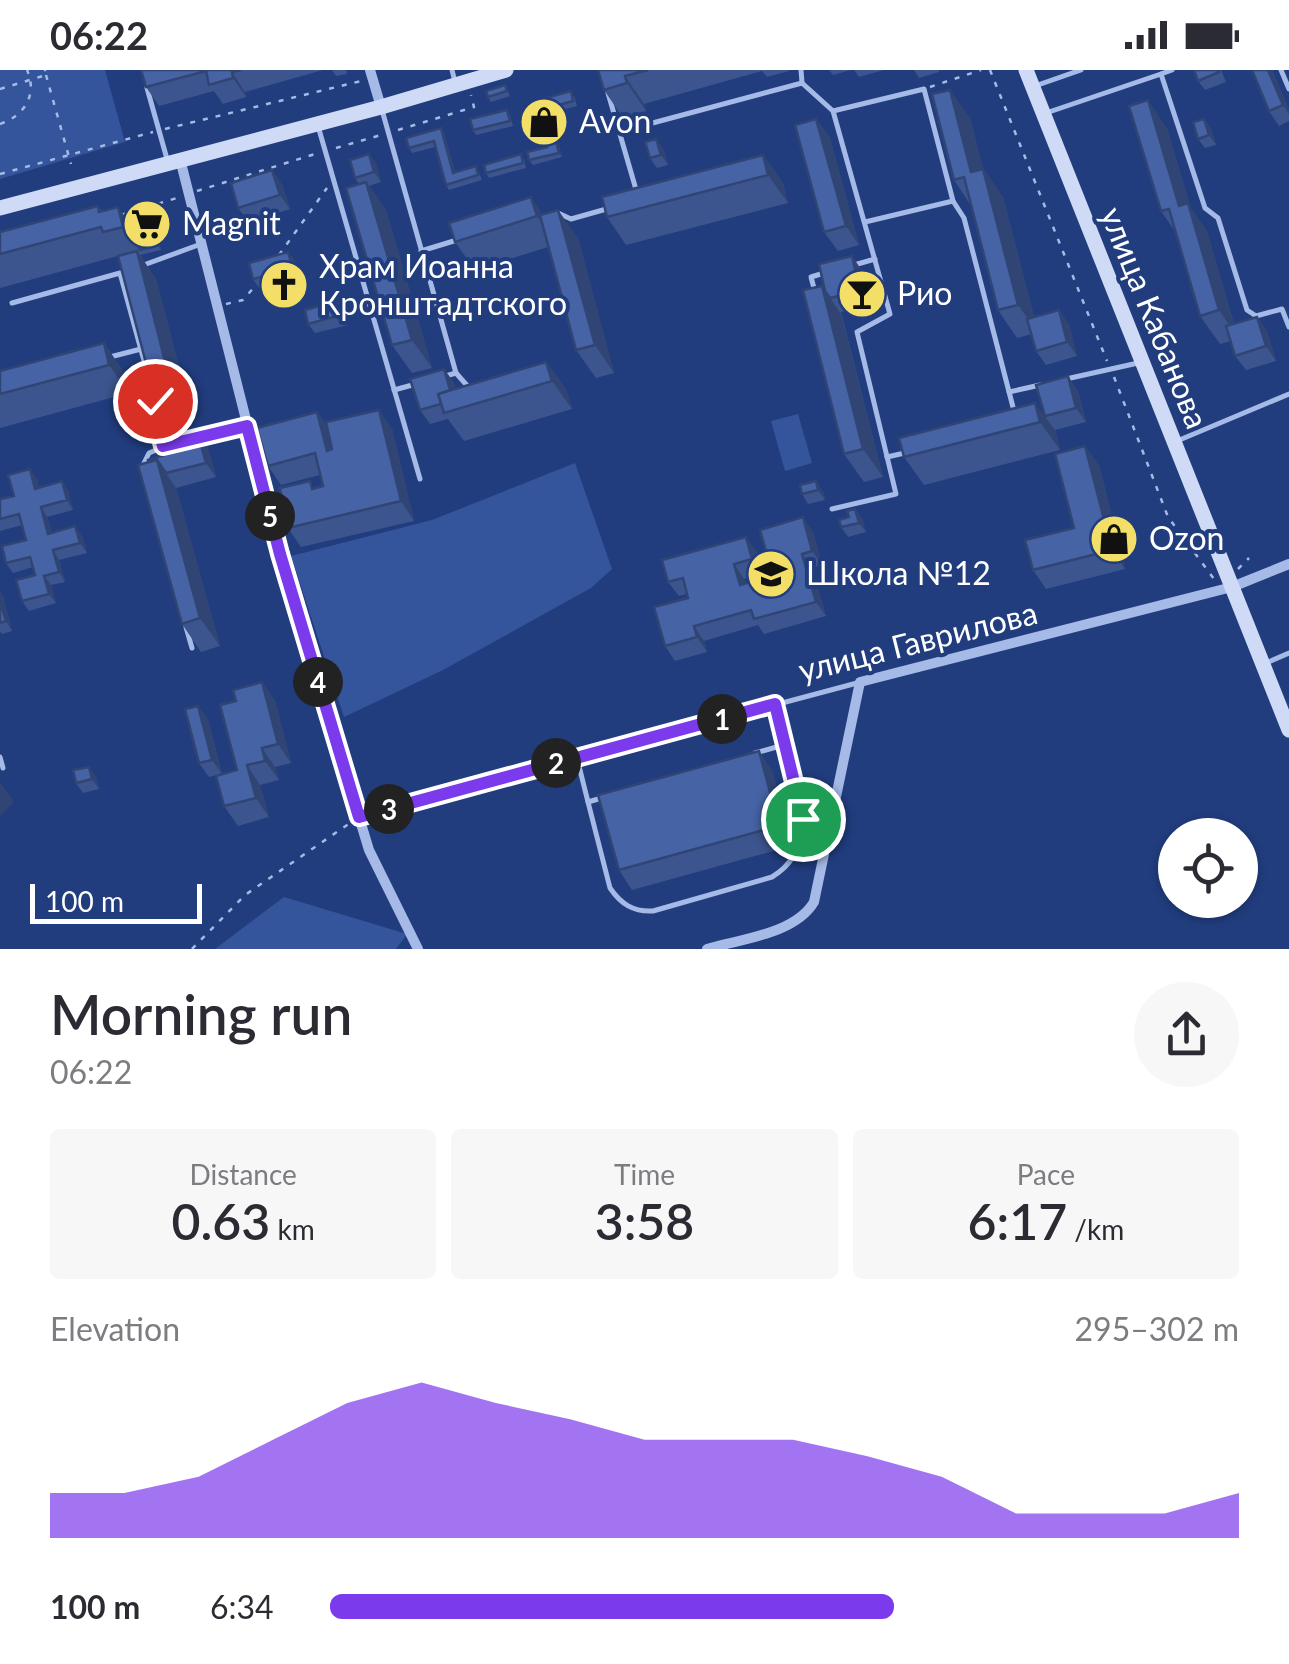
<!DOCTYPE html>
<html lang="en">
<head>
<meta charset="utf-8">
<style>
  body { margin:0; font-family:Lato,sans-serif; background:#f7f7f7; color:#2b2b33; height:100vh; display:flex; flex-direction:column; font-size:38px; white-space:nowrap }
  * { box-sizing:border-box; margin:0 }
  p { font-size:32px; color:#7c7c81 }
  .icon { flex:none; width:55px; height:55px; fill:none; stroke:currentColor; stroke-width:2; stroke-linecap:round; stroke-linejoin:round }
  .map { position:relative; height:879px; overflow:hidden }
  .sheet { display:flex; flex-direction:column; background:#fff; flex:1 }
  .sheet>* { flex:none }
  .fabs { position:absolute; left:1158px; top:748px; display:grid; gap:20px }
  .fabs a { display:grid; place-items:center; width:100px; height:100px; border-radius:50%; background:#fff; box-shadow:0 2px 8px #0004; font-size:50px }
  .scale { position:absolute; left:30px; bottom:25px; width:172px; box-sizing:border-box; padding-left:10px; border:5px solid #fff; border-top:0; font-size:28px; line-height:35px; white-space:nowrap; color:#fff; -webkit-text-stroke:8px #213d7e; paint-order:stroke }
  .pin { position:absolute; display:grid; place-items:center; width:85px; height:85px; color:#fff; margin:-42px; border:5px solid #fff; border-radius:50%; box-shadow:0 2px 10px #0007 }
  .km { position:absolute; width:50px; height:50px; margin:-25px; border-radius:50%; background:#222; color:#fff; font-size:28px; line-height:50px; text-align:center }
  .round { display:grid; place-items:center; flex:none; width:105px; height:105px; border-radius:52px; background:#f7f7f7 }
  .summary { display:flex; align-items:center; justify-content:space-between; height:170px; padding:0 50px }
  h1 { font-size:55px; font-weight:600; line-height:75px }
  .metrics { display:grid; grid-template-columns:repeat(3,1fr); gap:15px; height:170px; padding:10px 50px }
  .metrics div { display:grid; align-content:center; border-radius:10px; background:#f7f7f7; text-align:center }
  .metrics b { font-size:50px; font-weight:600 }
  .metrics small { font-size:28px; font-weight:400 }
  .metrics p { font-size:28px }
  .chart { height:280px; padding:20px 50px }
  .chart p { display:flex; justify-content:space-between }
  .chart svg { width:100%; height:180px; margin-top:10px; fill:#7c3aed; opacity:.7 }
  ul { padding:0 50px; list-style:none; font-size:32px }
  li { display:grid; grid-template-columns:160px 120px 1fr; align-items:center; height:75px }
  li i { height:25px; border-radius:12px; background:#7c3aed }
  .status { display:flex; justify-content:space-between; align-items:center; height:70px; padding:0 50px; background:#fff; direction:ltr }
  .status svg { height:28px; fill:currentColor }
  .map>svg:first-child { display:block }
  .green { fill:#34549c }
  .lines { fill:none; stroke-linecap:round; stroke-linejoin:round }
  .path { stroke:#a5bae7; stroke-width:2.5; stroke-dasharray:5 8; stroke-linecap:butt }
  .lane { stroke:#a5bae7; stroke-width:5 }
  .street { stroke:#a5bae7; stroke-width:10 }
  .secondary { stroke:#cfdbf6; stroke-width:15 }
  .wall { fill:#3c558e }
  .shaded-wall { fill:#314574 }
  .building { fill:#4663a5; stroke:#314574; stroke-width:2.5 }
  .route-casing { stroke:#fff; stroke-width:20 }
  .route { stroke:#7c3aed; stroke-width:12 }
  .labels { text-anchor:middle; stroke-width:8; stroke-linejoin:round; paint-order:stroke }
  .poi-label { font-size:32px; fill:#fff; stroke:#213d7e; text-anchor:start }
  .street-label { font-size:32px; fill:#fff; stroke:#213d7e }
</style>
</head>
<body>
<div class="status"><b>06:22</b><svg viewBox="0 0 49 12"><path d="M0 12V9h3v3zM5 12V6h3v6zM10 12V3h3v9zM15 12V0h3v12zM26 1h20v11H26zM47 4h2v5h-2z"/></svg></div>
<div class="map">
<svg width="1289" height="879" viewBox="0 0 1289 879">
  <rect width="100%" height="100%" fill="#213d7e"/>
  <g class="green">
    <path d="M0,0h105l20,72 -125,37z"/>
    <path d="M798,344l14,49 -27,8 -14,-50z"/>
    <path d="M575,393l37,106 -21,19 -148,82 -99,47 -53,-161 141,-36z"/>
    <path d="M284,827l123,37 -11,15h-181z"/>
  </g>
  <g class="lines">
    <g class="path">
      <path d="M990,0l117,291"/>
      <path d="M46,5l25,89"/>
      <path d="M930,17l51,-17"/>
      <path d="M0,19l46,-14 -1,-5"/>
      <path d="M0,54c24,-8 38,-29 27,-54"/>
      <path d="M165,59l196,-48"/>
      <path d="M398,60l76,-23 -3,-12"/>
      <path d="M336,78l45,-13"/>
      <path d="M0,104l153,-42"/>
      <path d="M197,121l121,-38"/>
      <path d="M121,145l59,-18"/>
      <path d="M279,185l48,-67"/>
      <path d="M226,234l17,-4 13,-15"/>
      <path d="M1114,307l54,140 46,62"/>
      <path d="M1238,499l11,-11"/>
      <path d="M371,743l132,-35"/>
      <path d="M192,879l53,-54 105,-72"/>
    </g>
    <g class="lane">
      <path d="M452,0l3,12"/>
      <path d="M1281,0l8,19"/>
      <path d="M1161,4l11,-4"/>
      <path d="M802,13l31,28 57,203 -33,18 39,162 -64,15"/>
      <path d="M1035,16l46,-16"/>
      <path d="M147,18l20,71"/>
      <path d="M608,23l29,100"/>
      <path d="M382,40l74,263 -14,4"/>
      <path d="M833,41l91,-22 29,112 -88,21"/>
      <path d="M1046,43l115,-39 44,134 13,10 29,92 9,6 26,-7 7,18"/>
      <path d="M318,56l102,353"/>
      <path d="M619,62l183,-49 -1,-13"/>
      <path d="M953,131l11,17 50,193"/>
      <path d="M558,143l13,6 39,-11"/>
      <path d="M421,181l36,-11"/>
      <path d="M854,195l21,-6"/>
      <path d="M141,196l60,-22"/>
      <path d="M815,222l-4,-15 13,-4"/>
      <path d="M12,233l108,-30 35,128v18l8,27"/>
      <path d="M110,287l31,-8"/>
      <path d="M456,303l15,17"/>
      <path d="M1066,309l72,-16"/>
      <path d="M394,320l22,-6"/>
      <path d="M1009,322l31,-7"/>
      <path d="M195,368l52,-13"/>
      <path d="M1177,371l112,-47"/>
      <path d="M887,387l22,-5"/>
      <path d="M142,397l7,-14 21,-9"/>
      <path d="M186,557l6,21"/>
      <path d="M1266,593l23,-10"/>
      <path d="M755,683l29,-8 -9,-41"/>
      <path d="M0,687l3,11"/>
      <path d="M577,688l11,44 17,-5"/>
      <path d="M512,705l345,-92"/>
      <path d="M588,732l22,86c11,16 23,24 43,23l119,-34c50,-30 23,-88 12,-132"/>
    </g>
    <g class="street">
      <path d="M370,0l11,37"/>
      <path d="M180,89l100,395 79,263 10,33 49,99"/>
      <path d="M707,879c34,-10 88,-15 107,-47l46,-220 372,-95 57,-23"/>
    </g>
    <g class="secondary">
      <path d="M1026,0l263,660"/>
      <path d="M0,138l381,-101 125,-37"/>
    </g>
  </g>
  <g class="wall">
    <path d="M141,0h182l-78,22 1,5 -23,7 -9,-13 -55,15 -13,-19z"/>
    <path d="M332,0h14l1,4 -11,2z"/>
    <path d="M598,0h191v1l-22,6 -5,-6 -118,33 2,7 -23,7 -19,-28z"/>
    <path d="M829,0h22l-18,5z"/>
    <path d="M854,0h30l-25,7z"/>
    <path d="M914,0h25v2l-20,6z"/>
    <path d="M1221,0l5,12 -21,8 -7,-9z"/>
    <path d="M1252,0h20l17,40v11l-10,5 -10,-15z"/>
    <path d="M505,15l5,11 -19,6 -3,-5z"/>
    <path d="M574,26l3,10 -27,7 12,44 -29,8 -4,-5 18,-13 -12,-46z"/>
    <path d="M507,40l3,5 3,11 -37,9 -3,-5z"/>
    <path d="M970,48l13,51 20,28 31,120 35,7 8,32 -31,9 -10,-14 -4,-17 -15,4 -19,-28 -28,-106 -16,-24z"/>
    <path d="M816,49l14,19 29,107 -21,6 -14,-19z"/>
    <path d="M1204,49l7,10 5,16 -11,3 -7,-9z"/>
    <path d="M1167,58l24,81 16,22 27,93 23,-7 10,14 9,30 -30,9 -11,-14 -4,-15 -11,3 -20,-28 -24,-83 -15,-22z"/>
    <path d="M444,63l11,39 21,-6 6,14 -33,10 -3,-5 -11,-38 -23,6 -3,-5z"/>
    <path d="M663,78l5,17 -11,3 -7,-10z"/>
    <path d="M369,84l7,10 5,18 -12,4 17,24 46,158 -20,5 -20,-28 -33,-161 -4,-6z"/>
    <path d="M763,85l20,28 5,20 -162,42 -19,-28z"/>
    <path d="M524,89l2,9 -37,10 -3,-5z"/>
    <path d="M272,100l10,15 8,24 -41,13 -11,-14z"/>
    <path d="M98,136l4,5 22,5 24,-6 4,4 9,36 -21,5 16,24 35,134 -19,5 -19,-28 -35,-134 -118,32v-56z"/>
    <path d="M543,144l35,24 36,135 -18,5 -20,-28 -28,-103 -73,23 -20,-28z"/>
    <path d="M288,182l14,19 4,17 -40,10 -13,-19z"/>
    <path d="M852,186l10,15 8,34 -29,7 42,165 -19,5 -20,-28 -22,-168 3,5z"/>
    <path d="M337,231l7,10 4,14 -33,8 -7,-9z"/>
    <path d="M104,273l19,28 6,22 -129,35v-57z"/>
    <path d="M546,292l20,27 6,20 -108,32 -16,-22 -18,5 -10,-14 24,-41 10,14 1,6z"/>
    <path d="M1078,321l8,31 -31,8 5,20 -136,35 -20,-28 141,-41z"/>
    <path d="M317,342l10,14 65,3 22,92 -113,26 -13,-19 27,-40 8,-2 -3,-11 -39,10 -13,-19z"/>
    <path d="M197,361l10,14 9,32 -40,11 44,158 -19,6 -19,-28 -34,-162 20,-8z"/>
    <path d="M1099,395l26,104 -79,20 -13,-19 41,-42z"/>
    <path d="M37,409l2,9 23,-7 6,10 5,19 -26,7 5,16 30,3 5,17 -28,7 6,22 -14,3 5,18 -27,8 -7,-10 13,-26 -2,-8 -20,6 -7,-10 20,-23 -4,-15 -22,6v-32l14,-3z"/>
    <path d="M800,415l23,6 2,9 -17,4 -6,-10z"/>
    <path d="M855,439l7,10 4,13 -18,5 -7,-10z"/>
    <path d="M813,462l9,33 -10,3 14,48 -62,18 -6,-9 -54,16 3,11 -32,9 -10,-15 23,-48 -1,-4 -8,2 -11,-14 88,-31 6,23 -18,5 1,5 28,-8z"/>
    <path d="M0,522l3,4 9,35 -10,3 -2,-3z"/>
    <path d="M262,612l13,19 16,62 -16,4 4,13 -19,5 9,32 -31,9 -14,-20 13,-36 -1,-69z"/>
    <path d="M198,636l10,14 14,54 -13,3 -10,-14z"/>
    <path d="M772,700l19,71 -15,4 1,5 -145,40 -13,-20z"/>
    <path d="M96,706l3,13 -16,4 -7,-10z"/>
  </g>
  <g class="shaded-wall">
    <path d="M1268,0h4l17,40v4l-6,-9z"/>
    <path d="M232,2l13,20 1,5 -13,-19z"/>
    <path d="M625,6l19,28 2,7 -19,-28z"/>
    <path d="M950,20l20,28 21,82 -20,-28z"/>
    <path d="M1148,30l19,28 24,81 16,22 31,107 -19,-28 -40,-104z"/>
    <path d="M547,38l3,5 12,44 -3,-4z"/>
    <path d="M816,49l14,19 29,107 -13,-19z"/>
    <path d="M1204,49l7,10 5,16 -7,-10z"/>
    <path d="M441,58l3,5 13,44 -4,-4z"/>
    <path d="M656,69l7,9 5,17 -7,-10z"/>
    <path d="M369,84l7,10 5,18 -7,-10z"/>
    <path d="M763,85l20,28 5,20 -20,-28z"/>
    <path d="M983,99l20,28 35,136 -20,-28z"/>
    <path d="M272,100l10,15 8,24 -10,-14z"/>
    <path d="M366,112l20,28 46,158 -20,-28z"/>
    <path d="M531,127l19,28 6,19 -19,-28z"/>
    <path d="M118,137l20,28 2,15 -17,-23z"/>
    <path d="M148,140l4,4 9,36 -3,-5z"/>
    <path d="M558,140l20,28 36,135 -19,-28z"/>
    <path d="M137,181l19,28 35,134 -20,-28z"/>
    <path d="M288,182l14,19 4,17 -13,-19z"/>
    <path d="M852,186l10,15 8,34 -10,-14z"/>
    <path d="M822,216l19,28 42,163 -20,-28z"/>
    <path d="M337,231l7,10 4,14 -7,-10z"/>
    <path d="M1059,240l10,14 8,32 -10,-14z"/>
    <path d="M1257,247l10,14 9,30 -10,-15z"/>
    <path d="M104,273l19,28 6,22 -20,-28z"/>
    <path d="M546,292l20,27 6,20 -20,-28z"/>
    <path d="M444,299l10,14 7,25 -8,-8z"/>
    <path d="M1068,306l10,15 8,31 -10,-14z"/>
    <path d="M1035,333l20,27 5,20 -20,-28z"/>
    <path d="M379,340l13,19 22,92 -13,-20z"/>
    <path d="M317,342l13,19 11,39 -14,-19z"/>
    <path d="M197,361l10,14 9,32 -10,-14z"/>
    <path d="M1085,376l14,19 26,104 -13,-19z"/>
    <path d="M157,390l19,28 44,158 -20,-28z"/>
    <path d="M30,399l7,10 5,19 -7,-9z"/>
    <path d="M62,411l6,10 5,19 -6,-10z"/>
    <path d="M816,411l7,10 2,9 -7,-10z"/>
    <path d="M41,437l6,10 8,26 -7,-9z"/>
    <path d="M855,439l7,10 4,13 -7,-9z"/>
    <path d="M803,447l10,15 9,33 -10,-14z"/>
    <path d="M75,456l7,10 5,17 -7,-10z"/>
    <path d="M746,467l10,14 6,23 -10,-15z"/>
    <path d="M53,480l6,10 6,22 -6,-10z"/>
    <path d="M802,484l10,14 14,48 -10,-14z"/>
    <path d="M734,494l10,15 6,21 -10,-15z"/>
    <path d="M44,506l7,9 5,18 -7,-9z"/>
    <path d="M0,522l3,4 9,35 -6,-10 -6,-20z"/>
    <path d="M694,556l10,15 3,11 -10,-15z"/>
    <path d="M262,612l13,19 16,62 -13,-19z"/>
    <path d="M198,636l10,14 14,54 -10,-14z"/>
    <path d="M262,678l13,19 4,13 -14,-19z"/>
    <path d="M759,681l13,19 19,71 -13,-19z"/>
    <path d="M247,695l13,20 9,32 -13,-19z"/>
    <path d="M89,697l7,9 3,13 -7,-10z"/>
    <path d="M0,712l14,20 -14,14z"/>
    <path d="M763,756l13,19 1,5 -13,-20z"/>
  </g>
  <g class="building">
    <path d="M141,0h100l-9,2 1,6 -24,7 -3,-14 -60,16z"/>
    <path d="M598,0h50l-23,6 2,7 -23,7z"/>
    <path d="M1194,0h24l1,2 -21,9z"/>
    <path d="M1252,0h16l15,35 -14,6z"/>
    <path d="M505,15l2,6 -19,6 -2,-6z"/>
    <path d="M950,20l21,82 12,-3 35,136 -20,5 -34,-133 -10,3 -22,-86z"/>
    <path d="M571,21l2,10 -26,7 12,45 -30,7 -2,-8 20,-5 -12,-46z"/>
    <path d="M1148,30l31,106 9,-3 31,107 -19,6 -31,-107 -8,2 -32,-105z"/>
    <path d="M507,40l3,11 -37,9 -3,-11z"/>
    <path d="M816,49l30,107 -22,6 -29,-107z"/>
    <path d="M1204,49l5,16 -11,4 -5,-17z"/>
    <path d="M441,58l12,45 23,-7 2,9 -32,10 -12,-44 -25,7 -3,-10z"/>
    <path d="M656,69l5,16 -11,3 -5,-16z"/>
    <path d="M369,84l5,18 -19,6 -5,-18z"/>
    <path d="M521,84l2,9 -37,10 -2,-8z"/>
    <path d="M763,85l5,20 -161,42 -5,-20z"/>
    <path d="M272,100l8,25 -42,13 -7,-25z"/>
    <path d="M366,112l46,158 -20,5 -46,-157z"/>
    <path d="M531,127l6,19 -82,26 -6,-19z"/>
    <path d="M98,136l1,6 19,-5 5,20 -20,5 -2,-5 -101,27v-22z"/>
    <path d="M148,140l10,35 -18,5 -6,-20 -10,-14z"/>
    <path d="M558,140l37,135 -19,5 -36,-135z"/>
    <path d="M137,181l34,134 -18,5 -35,-134z"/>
    <path d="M288,182l5,17 -40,10 -4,-16z"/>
    <path d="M852,186l8,35 -30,7 -5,-7 -6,-27z"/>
    <path d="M822,216l41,163 -19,5 -41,-164z"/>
    <path d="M337,231l4,14 -33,9 -3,-14z"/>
    <path d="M1059,240l8,32 -31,9 -9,-32z"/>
    <path d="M1257,247l9,29 -31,10 -9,-30z"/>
    <path d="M104,273l5,22 -109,29v-23z"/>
    <path d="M546,292l6,19 -108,32 -6,-19z"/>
    <path d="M444,299l6,21 -12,4 3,10 -21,6 -10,-31z"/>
    <path d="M1068,306l8,32 -31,8 -9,-31z"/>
    <path d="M1035,333l5,19 -136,35 -5,-19z"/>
    <path d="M379,340l22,91 -113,27 -8,-40 30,-7 2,8 11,-3 -8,-33 -47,13 -11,-38 60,-16 10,39 5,-2 -6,-27z"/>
    <path d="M197,361l9,32 -40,10 -9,-13 -9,2v-2l20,-6 -4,-15z"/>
    <path d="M1085,376l27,104 -79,20 -8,-30 49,-12 -19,-74z"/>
    <path d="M157,390l43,158 -18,6 -44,-159z"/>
    <path d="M30,399l5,20 27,-8 5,19 -26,7 7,27 27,-8 5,17 -27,7 6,22 -15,4 5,18 -27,7 -6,-21 19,-5 -5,-18 -24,6 -4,-17 24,-6 -7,-26 -19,5v-20l14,-3 -6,-21z"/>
    <path d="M816,411l2,9 -16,4 -2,-9z"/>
    <path d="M855,439l4,14 -18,4 -2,-7 10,-3 -2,-6z"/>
    <path d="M803,447l9,34 -10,3 14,48 -62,17 -3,-9 -57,16 3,11 -32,9 -11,-39 34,-9 -5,-20 -15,4 -6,-22 84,-23 6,22 -18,5 6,21 33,-9 -13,-46z"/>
    <path d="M0,531l6,20 -6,2z"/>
    <path d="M262,612l16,62 -16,4 3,13 -18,4 9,33 -32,8 -8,-30 21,-6 -17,-65 16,-4 -3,-11z"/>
    <path d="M198,636l14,54 -13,3 -14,-54z"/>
    <path d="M759,681l19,71 -15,4 1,4 -145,40 -21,-75z"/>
    <path d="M89,697l3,12 -16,4 -3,-13z"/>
  </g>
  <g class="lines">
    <g class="route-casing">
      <path id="route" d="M155,331v17l8,28 84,-20 33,128 79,263 416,-113 28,115"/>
    </g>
    <use href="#route" class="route"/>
  </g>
  <defs>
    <g id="shop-disc" transform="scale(2.5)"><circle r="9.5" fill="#f3de67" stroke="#213d7e"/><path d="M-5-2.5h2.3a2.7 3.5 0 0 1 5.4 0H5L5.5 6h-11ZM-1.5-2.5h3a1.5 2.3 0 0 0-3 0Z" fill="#111"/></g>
    <g id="supermarket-disc" transform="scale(2.5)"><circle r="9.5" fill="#f3de67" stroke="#213d7e"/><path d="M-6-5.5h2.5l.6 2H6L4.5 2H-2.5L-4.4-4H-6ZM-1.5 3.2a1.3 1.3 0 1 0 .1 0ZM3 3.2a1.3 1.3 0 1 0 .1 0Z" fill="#111"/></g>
    <g id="church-disc" transform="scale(2.5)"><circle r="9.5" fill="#f3de67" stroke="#213d7e"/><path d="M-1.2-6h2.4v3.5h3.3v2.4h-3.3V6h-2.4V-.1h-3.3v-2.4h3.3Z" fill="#111"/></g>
    <g id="bar-disc" transform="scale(2.5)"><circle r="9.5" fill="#f3de67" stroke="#213d7e"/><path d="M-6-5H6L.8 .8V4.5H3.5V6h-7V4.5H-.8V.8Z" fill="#111"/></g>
    <g id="school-disc" transform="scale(2.5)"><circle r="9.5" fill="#f3de67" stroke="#213d7e"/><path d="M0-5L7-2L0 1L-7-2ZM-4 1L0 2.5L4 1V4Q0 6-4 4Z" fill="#111"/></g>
  </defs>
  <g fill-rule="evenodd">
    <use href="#shop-disc" x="544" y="52"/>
    <use href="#supermarket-disc" x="147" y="154"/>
    <use href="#church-disc" x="284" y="215"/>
    <use href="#bar-disc" x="862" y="224"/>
    <use href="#shop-disc" x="1114" y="469"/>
    <use href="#school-disc" x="771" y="504"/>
  </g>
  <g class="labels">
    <g class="poi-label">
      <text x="579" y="63">Avon</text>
      <text x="182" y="165">Magnit</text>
      <text x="319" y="208">Храм Иоанна<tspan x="319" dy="37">Кронштадтского</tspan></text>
      <text x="897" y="235">Рио</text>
      <text x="1149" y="480">Ozon</text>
      <text x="806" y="515">Школа №12</text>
    </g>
    <g class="street-label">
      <text transform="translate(1154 248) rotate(68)" y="11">улица Кабанова</text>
      <text transform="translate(918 572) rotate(-14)" y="11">улица Гаврилова</text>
    </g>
  </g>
</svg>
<div class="fabs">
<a><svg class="icon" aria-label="locate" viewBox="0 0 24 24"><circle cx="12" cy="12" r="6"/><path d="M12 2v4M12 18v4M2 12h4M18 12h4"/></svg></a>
</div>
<div class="scale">100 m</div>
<div class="pin" style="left:803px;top:749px;background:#1e9e55"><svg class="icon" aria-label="arrive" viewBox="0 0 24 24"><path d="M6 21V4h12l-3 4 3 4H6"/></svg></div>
<div class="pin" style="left:155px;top:331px;background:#d93025"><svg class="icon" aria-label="check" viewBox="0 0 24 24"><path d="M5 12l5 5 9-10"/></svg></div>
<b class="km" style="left:722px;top:649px">1</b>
<b class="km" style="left:556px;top:693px">2</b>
<b class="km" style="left:389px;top:739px">3</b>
<b class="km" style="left:318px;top:612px">4</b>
<b class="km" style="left:270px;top:446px">5</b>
</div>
<section class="sheet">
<div class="summary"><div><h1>Morning run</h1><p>06:22</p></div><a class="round"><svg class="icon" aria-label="share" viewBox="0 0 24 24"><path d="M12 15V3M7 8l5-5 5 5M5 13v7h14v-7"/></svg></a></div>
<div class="metrics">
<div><p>Distance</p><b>0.63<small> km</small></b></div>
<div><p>Time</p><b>3:58</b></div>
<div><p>Pace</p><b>6:17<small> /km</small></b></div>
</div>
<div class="chart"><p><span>Elevation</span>295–302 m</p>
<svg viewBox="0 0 160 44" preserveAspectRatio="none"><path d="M0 44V33L10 33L20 29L30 20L40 11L50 6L60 11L70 15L80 20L90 20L100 20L110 24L120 29L130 38L140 38L150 38L160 33V44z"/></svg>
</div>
<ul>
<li><b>100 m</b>6:34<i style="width:62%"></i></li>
</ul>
</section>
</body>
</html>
